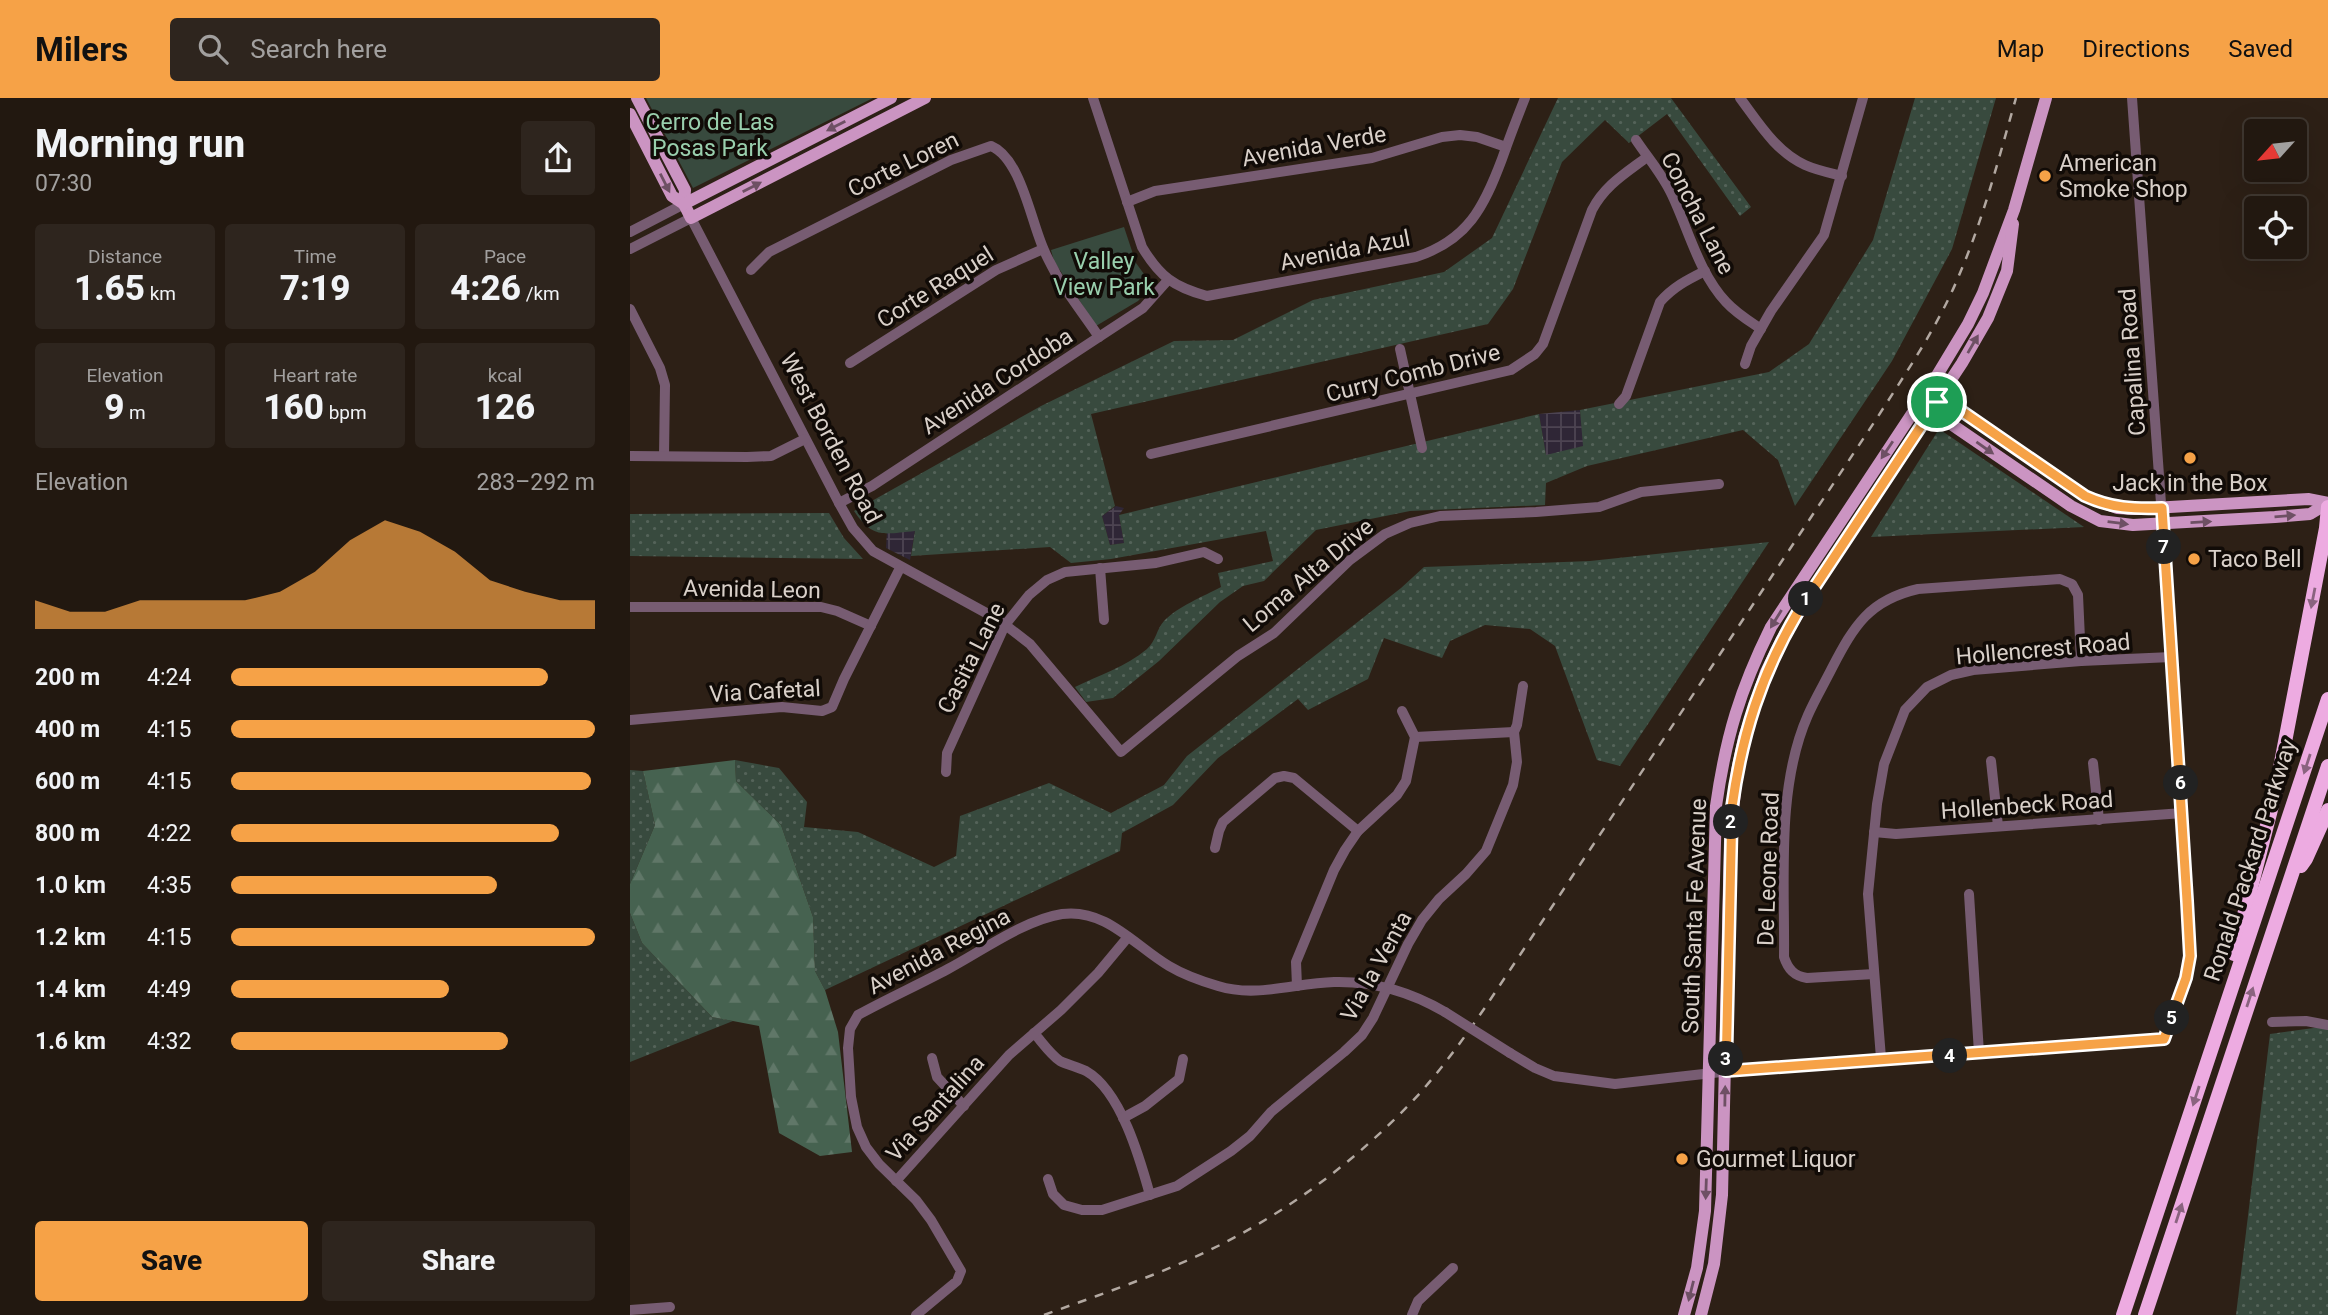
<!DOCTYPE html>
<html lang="en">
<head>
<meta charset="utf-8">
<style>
  body { margin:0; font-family:Roboto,sans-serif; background:#2e251e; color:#f1f3f6; height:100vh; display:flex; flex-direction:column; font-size:26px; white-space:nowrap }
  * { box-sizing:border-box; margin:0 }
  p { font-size:23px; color:#a2a09f }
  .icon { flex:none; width:38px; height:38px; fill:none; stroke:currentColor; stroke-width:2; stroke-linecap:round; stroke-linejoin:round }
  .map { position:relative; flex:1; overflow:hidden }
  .sheet { display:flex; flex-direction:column; background:#221810; width:630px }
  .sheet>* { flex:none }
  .needle { width:46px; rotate:243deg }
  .fabs { position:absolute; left:1614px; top:21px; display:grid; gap:14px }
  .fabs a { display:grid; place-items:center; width:63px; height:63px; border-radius:7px; background:#221810; box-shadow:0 7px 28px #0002,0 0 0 2px #3f3730; font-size:35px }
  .pin { position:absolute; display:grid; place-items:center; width:60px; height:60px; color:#fff; margin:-30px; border:4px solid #fff; border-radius:50%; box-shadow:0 2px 7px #0007 }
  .km { position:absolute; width:35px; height:35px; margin:-18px; border-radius:50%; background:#222; color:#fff; font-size:19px; line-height:35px; text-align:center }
  .round { display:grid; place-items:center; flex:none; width:74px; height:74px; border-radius:7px; background:#2e251e }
  .summary { display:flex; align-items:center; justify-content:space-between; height:119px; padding:0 35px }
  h1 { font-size:38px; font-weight:800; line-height:52px }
  .stats { display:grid; grid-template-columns:repeat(3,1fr); gap:10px; height:119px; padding:7px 35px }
  .stats div { display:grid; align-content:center; border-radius:7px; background:#2e251e; text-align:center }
  .stats b { font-size:35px; font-weight:800 }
  .stats small { font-size:19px; font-weight:400 }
  .stats p { font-size:19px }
  .chart { height:196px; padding:14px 35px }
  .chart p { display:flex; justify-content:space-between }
  .chart svg { width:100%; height:126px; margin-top:7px; fill:#f6a247; opacity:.7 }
  .primary-button { display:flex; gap:14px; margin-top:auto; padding:14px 35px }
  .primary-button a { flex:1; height:80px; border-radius:7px; background:#f6a247; color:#111; font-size:28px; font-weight:800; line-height:80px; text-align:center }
  .primary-button a+a { background:#2e251e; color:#f1f3f6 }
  ul { padding:0 35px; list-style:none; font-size:23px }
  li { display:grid; grid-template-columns:112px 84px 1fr; align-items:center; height:52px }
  li i { height:18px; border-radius:9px; background:#f6a247 }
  header { display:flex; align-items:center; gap:42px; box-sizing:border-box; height:98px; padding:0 35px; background:#f6a247; color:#111 }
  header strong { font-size:33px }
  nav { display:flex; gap:38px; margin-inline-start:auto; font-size:24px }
  .search { width:490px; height:63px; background:#2e251e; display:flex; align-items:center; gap:18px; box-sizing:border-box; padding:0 24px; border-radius:7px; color:#a2a09f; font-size:26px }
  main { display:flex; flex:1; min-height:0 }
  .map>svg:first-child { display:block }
  .industrial { fill:url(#industrial-grid) }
  .grass { fill:url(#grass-dots) }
  .forest { fill:url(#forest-firs) }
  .park { fill:#384a3e }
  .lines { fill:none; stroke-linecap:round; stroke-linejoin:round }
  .minor { stroke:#775c72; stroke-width:10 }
  .major { stroke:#cb94c2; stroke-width:12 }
  .highway { stroke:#edabe1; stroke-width:14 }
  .rail { stroke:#b2a8a1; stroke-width:2.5; stroke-dasharray:9 9; stroke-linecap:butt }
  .minor-bridge { stroke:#775c72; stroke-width:10 }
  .oneway { fill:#6e5064 }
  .oneway2 { fill:#8a637f }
  .route-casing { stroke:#fff; stroke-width:14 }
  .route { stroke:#f6a247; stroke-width:9 }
  .poi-dot { fill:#f6a247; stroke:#110b07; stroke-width:2.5 }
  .labels { text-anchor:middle; stroke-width:7; stroke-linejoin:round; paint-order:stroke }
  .park-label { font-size:23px; fill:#99cfad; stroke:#110b07 }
  .street-label { font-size:23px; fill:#d9d0c9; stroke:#110b07 }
  .poi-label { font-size:23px; fill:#d9d0c9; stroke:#110b07; text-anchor:start }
</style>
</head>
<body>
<header>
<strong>Milers</strong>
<div class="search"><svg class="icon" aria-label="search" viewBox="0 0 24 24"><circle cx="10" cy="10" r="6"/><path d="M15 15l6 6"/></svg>Search here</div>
<nav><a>Map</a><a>Directions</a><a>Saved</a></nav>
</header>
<main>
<section class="sheet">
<div class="summary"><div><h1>Morning run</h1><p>07:30</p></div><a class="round"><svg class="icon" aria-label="share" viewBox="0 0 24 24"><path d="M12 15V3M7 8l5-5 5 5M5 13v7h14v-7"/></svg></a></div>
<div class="stats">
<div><p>Distance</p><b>1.65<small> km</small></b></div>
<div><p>Time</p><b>7:19</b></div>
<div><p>Pace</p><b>4:26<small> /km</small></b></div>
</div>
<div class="stats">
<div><p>Elevation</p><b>9<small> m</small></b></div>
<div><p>Heart rate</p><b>160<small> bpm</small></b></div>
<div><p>kcal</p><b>126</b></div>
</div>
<div class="chart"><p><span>Elevation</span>283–292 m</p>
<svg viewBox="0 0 160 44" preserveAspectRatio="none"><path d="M0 44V34L10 38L20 38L30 34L40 34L50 34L60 34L70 31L80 24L90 13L100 6L110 10L120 17L130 27L140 31L150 34L160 34V44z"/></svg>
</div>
<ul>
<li><b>200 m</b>4:24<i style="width:87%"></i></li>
<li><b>400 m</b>4:15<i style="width:100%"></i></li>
<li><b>600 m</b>4:15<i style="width:99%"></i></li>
<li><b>800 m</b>4:22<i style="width:90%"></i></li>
<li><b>1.0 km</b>4:35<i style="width:73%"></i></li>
<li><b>1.2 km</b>4:15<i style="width:100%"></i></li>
<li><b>1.4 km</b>4:49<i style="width:60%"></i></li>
<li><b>1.6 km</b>4:32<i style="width:76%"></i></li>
</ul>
<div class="primary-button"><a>Save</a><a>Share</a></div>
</section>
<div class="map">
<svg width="1698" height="1217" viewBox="0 0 1698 1217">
  <defs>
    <pattern id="industrial-grid" width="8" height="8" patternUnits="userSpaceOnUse" patternTransform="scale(1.75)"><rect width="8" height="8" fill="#2f2636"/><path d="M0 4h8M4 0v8" fill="none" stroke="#4d4452"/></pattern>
    <pattern id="grass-dots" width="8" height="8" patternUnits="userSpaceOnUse" patternTransform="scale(1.75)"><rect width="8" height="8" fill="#384a3e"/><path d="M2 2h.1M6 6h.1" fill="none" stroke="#546359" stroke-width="1.8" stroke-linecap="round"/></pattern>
    <pattern id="forest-firs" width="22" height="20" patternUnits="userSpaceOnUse" patternTransform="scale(1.75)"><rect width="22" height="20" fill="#466250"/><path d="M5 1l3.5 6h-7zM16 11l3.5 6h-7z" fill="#607768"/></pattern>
  </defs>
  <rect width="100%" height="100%" fill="#2d2016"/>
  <g class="industrial">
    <path d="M950,312l4,36 -38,10 -7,-42z"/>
    <path d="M486,408l8,2 -5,7 5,28 -14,2 -8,-29z"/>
    <path d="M257,433h28l-5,29 -24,-12z"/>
  </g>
  <g class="grass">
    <path d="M928,0h113l80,109 -11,9 -73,-102 -38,29 -24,-23 -43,42 -49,127 -25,35 -397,90 24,92 -13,10 8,29 14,-2 -5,-28 420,-101 7,41 37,-9 -3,-36 189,-38 40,-28 64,-104 42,-142h81l-44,151 -60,112 -97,145 -17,-46 -35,-30 -156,36 -41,17 -1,22 -135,6 -94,19 -52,51 -21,5 -23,16 -61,59 -46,37 -27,4 -11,-15c24,-12 51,-20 72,-38 9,-8 10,-21 17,-28 13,-14 40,-25 57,-34l-3,-14 55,-12 -7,-30 -155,28 -40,4 -21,-16 -139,9 4,-25c-32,3 -42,8 -61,-20l187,-105 133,-65 59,-1 80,-40 131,-28 48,-34z"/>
    <path d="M1309,331l145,98 -213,10z"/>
    <path d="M199,415l15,25 19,21 -233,-3v-42z"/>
    <path d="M1139,444l-149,224 -23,-6 -42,-114 -25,-17 -45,-4 -35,16 -8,17 -58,-20 -16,41 -60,31 -10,-11 -80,59 -45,47 -51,28 -2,18 -295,139 -10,-19 -2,-54 -32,-92 -45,-44 -1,-21 44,8 28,34 -3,25 54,5 76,35 22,-11 4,-40 89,-33 62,30 53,-28 23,-29 214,-168 23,-21 166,-6z"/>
    <path d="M0,672l13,1 12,54 -25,59z"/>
    <path d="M0,815l12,30 70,74 21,4 -103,41z"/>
    <path d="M1698,928v289h-92l34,-281z"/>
  </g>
  <path class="forest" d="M105,662l1,21 45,44 32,92 2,54 10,19 13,42 14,120 -32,4 -41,-23 -20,-107 -47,-9 -70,-74 -12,-30v-29l25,-59 -12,-54z"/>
  <g class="park">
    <path d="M16,0h227l-180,90z"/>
    <path d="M494,129l12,36 13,18v8l-11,12 -42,25 -42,-65 -3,-11z"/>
  </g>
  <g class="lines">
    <g class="minor">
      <path d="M463,0l49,149c18,30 32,40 65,49l209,-39c52,-17 68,-50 86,-98 7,-20 15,-41 23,-61"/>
      <path d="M1110,0c18,24 36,54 65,67 11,5 25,8 37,11"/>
      <path d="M1006,42c12,18 27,35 36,55 17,36 27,78 54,107 10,11 23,19 35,27"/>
      <path d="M497,104l28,-11 217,-33 70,-21 18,-2 17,2 29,10"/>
      <path d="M0,134l54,-28"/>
      <path d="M0,151l61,-31 148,285 14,25 20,23 126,69 31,24 91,108 117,-96 36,-23 76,-73 35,-26 25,-11 30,-7 96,-4 63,-5 42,-15 78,-8"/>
      <path d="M121,172l18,-18 182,-92 40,-14c30,12 40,76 53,104 3,8 8,16 12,24 13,22 29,42 43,63"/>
      <path d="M0,211l30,59 5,17 -1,71"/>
      <path d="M770,251l22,99"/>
      <path d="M220,265l146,-93 47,-21"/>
      <path d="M1115,266l6,-18 20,-35 53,-76 39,-137"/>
      <path d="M989,306l7,-8 34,-94c13,-15 27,-22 45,-31"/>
      <path d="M521,356l360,-84 24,-16 8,-10 49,-134c13,-25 34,-37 55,-53"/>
      <path d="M0,358l117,1 24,-1 34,-17"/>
      <path d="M209,405l33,-17 271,-178 25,-28"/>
      <path d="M470,470l4,52"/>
      <path d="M0,509h191l16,4 34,15"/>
      <path d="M0,622l152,-13 40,4 10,-4 12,-28 56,-111"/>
      <path d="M785,639l99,-5"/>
      <path d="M1361,663l7,65"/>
      <path d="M1463,665l6,57"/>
      <path d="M316,674l1,-19 58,-128 24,-30 18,-15 18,-8 91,-9 48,-11 14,7"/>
      <path d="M1244,734l22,2 287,-21"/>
      <path d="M585,750l4,-17 4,-9 52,-44 9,-2 10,2 64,53"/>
      <path d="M1339,796l10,159"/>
      <path d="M1244,876l-67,4c-13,-2 -19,-9 -23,-21 1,-77 -8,-170 24,-242 7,-16 16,-31 24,-47 22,-42 37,-68 86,-79l142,-10 12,5 6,11 3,66"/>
      <path d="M667,888l-1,-24 38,-92 11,-20 13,-19 39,-36 9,-14 9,-44 -13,-26"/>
      <path d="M1642,924l34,-1 22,4"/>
      <path d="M404,935c8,9 16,21 26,28 8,4 18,6 26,10 35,20 54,88 64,124"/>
      <path d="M880,955l25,15 19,8 61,8 124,-14 425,-31 22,-61 4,-22 -18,-299 -40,-559"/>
      <path d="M302,960l5,19 27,29"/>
      <path d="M1251,960l-13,-164 9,-90 7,-40 21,-54 22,-23 24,-12 22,-5 108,-9 91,-4"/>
      <path d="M493,1020l22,-12 34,-27 4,-20"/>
      <path d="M418,1081l5,15 11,11 18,5h20l75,-24 54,-35 19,-15 21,-24 73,-60 18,-17 11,-17 35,-74 14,-24 17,-21 27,-25 20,-23 27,-66 4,-23 -3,-30 3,-7 6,-39"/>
      <path d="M266,1083l113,-126 52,-45 37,-37 30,-36"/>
      <path d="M0,1212l40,-3"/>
      <path d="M286,1217l41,-34 4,-10 -30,-51 -15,-20 -37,-36 -13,-17 -9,-20 -6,-30 -3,-49 2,-19 8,-14c29,-16 60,-30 90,-46 34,-18 76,-49 114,-55 44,-6 73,32 107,52 15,9 32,15 49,20 38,12 77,-3 116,-4 40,-1 77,10 111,30"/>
      <path d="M782,1217l6,-14 35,-33"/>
    </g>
    <g class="major">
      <path d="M7,0l48,92 -1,14 7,14 234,-120"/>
      <path d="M0,16l42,82 12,8"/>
      <path d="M54,106l207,-106"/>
      <path d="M1301,300l32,14 122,84 32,12 18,1 174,-10 19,4"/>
      <path d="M1307,304l14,22 120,82 29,15 33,4 142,-8 35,-3 18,-11"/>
      <path d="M1054,1217l13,-47 8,-57 11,-405c10,-70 24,-116 55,-179l162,-245 35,-58 15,-31 31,-83 32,-112"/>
      <path d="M1071,1217l13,-51 8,-69 8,-354 7,-70 7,-33 22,-66 15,-31 36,-58 145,-220 26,-45 19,-47 6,-47"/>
    </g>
    <g class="highway">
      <path d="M1671,768l5,-7 22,-49"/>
      <path d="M1604,856l41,-160 51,-266 2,-21"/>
      <path d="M1493,1217l205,-616"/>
      <path d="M1515,1217l183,-549"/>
    </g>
    <path class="rail" d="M414,1217c60,-22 121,-42 178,-71 73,-37 142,-90 198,-151 23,-26 44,-55 64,-84l393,-591c30,-47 62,-93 83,-145 24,-56 39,-116 56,-175"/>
    <path class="minor-bridge" d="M815,914l65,41"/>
  </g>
  <defs><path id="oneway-solid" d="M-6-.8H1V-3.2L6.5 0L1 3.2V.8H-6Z" transform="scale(1.75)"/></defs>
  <g class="oneway">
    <use href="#oneway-solid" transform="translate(206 28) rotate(153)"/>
    <use href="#oneway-solid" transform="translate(35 85) rotate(63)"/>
    <use href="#oneway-solid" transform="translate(122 89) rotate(-27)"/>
    <use href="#oneway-solid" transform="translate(1343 246) rotate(-60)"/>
    <use href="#oneway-solid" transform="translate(1355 350) rotate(35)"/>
    <use href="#oneway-solid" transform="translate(1257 352) rotate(124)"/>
    <use href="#oneway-solid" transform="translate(1655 418) rotate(-5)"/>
    <use href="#oneway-solid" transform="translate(1571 424) rotate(-3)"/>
    <use href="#oneway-solid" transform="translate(1488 425) rotate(7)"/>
    <use href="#oneway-solid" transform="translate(1146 521) rotate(122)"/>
    <use href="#oneway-solid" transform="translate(1095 998) rotate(-89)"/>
    <use href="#oneway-solid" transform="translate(1076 1091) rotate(92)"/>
    <use href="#oneway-solid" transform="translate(1061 1193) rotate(104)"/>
  </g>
  <g class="oneway2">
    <use href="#oneway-solid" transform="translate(1683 500) rotate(101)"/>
    <use href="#oneway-solid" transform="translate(1677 666) rotate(108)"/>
    <use href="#oneway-solid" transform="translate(1620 899) rotate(-72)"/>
    <use href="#oneway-solid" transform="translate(1566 998) rotate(108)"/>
    <use href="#oneway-solid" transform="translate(1549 1115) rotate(-72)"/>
  </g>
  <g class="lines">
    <g class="route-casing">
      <path id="route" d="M1307,304l26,10 122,84c26,12 49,13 77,12l25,393 3,55 -4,22 -22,61 -438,32 6,-264c10,-73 29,-132 66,-195z"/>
    </g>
    <use href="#route" class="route"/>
  </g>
  <g class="poi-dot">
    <circle cx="1415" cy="78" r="7"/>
    <circle cx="1560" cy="360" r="7"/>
    <circle cx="1564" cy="461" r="7"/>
    <circle cx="1052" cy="1061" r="7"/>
  </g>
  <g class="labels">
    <g class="park-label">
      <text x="80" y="32">Cerro de Las<tspan x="80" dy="26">Posas Park</tspan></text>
      <text x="474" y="171">Valley<tspan x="474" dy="26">View Park</tspan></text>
    </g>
    <g class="street-label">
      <text transform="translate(684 48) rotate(-10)" y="8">Avenida Verde</text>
      <text transform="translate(273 66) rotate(-26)" y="8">Corte Loren</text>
      <text transform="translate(1068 115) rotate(63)" y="8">Concha Lane</text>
      <text transform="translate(715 152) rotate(-11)" y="8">Avenida Azul</text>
      <text transform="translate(305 189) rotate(-32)" y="8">Corte Raquel</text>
      <text transform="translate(1502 264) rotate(-94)" y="8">Capalina Road</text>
      <text transform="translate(783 275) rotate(-14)" y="8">Curry Comb Drive</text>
      <text transform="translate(367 283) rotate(-33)" y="8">Avenida Cordoba</text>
      <text transform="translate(201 340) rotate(62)" y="8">West Borden Road</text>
      <text transform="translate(678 477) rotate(-40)" y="8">Loma Alta Drive</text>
      <text transform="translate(122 491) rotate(1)" y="8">Avenida Leon</text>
      <text transform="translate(1413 551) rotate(-5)" y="8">Hollencrest Road</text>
      <text transform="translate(341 560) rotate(-63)" y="8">Casita Lane</text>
      <text transform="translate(135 593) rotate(-3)" y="8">Via Cafetal</text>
      <text transform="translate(1397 707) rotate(-4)" y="8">Hollenbeck Road</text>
      <text transform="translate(1620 762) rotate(-72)" y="8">Ronald Packard Parkway</text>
      <text transform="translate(1138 771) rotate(-88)" y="8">De Leone Road</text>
      <text transform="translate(1064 818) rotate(-88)" y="8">South Santa Fe Avenue</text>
      <text transform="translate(309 853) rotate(-28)" y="8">Avenida Regina</text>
      <text transform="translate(746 868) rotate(-61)" y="8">Via la Venta</text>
      <text transform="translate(305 1010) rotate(-48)" y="8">Via Santalina</text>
    </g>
    <g class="poi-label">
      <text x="1429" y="73">American<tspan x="1429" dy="26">Smoke Shop</tspan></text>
      <text x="1560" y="393" text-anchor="middle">Jack in the Box</text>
      <text x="1578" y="469">Taco Bell</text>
      <text x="1066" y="1069">Gourmet Liquor</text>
    </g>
  </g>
</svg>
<div class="fabs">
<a><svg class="needle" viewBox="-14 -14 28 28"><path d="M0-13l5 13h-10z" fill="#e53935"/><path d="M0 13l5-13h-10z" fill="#a2a09f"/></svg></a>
<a><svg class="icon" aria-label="locate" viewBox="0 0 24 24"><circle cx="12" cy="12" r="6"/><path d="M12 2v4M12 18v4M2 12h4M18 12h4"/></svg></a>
</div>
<div class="pin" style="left:1307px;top:304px;background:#1e9e55"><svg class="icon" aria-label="arrive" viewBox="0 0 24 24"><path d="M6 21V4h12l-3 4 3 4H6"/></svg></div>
<b class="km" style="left:1176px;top:501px">1</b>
<b class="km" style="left:1101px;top:724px">2</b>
<b class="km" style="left:1096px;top:961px">3</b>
<b class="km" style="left:1320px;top:958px">4</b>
<b class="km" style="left:1542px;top:920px">5</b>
<b class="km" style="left:1551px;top:685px">6</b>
<b class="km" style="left:1534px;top:449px">7</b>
</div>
</main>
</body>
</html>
